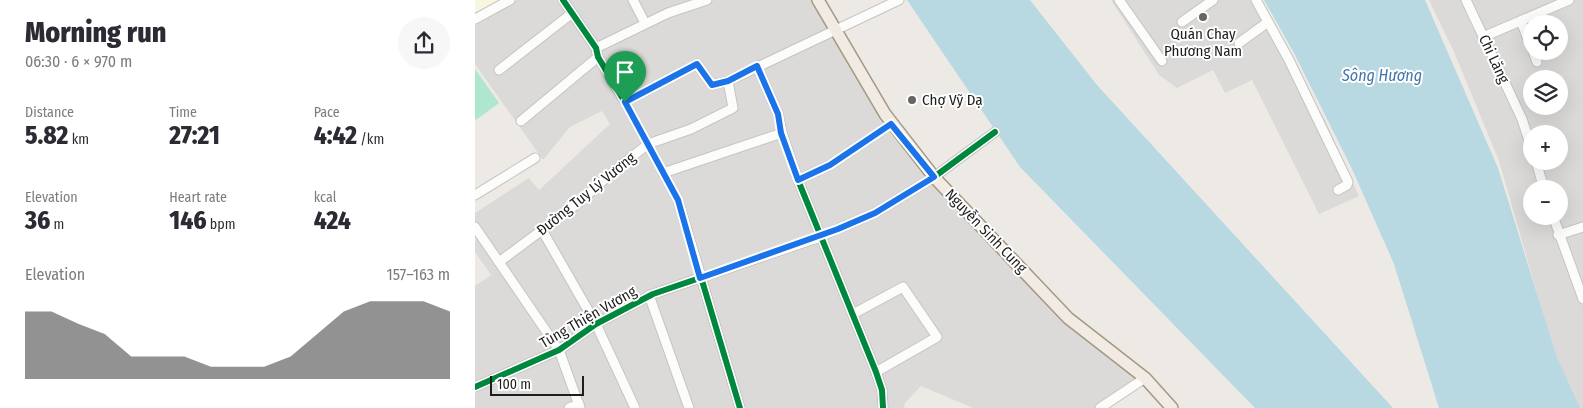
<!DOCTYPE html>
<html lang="en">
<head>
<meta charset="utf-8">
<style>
  body { margin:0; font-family:"Fira Sans Condensed",sans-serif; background:#f7f7f7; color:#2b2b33; height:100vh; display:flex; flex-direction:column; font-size:19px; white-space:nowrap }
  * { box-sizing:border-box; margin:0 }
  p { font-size:16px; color:#7c7c81 }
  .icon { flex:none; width:28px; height:28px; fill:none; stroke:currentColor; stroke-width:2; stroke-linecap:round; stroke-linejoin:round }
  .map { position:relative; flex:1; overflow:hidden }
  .panel { display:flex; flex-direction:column; background:#fff; width:475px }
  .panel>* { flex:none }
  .buttons { position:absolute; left:1048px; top:15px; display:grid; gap:10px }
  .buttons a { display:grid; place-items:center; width:45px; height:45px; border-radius:50%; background:#fff; box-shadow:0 5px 20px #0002; font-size:25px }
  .scale { position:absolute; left:15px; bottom:12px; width:94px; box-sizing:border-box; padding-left:5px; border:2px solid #1e1e1e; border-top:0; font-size:14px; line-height:18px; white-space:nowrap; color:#1e1e1e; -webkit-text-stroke:4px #fff; paint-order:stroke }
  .pin { position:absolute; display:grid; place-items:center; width:42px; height:42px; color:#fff; margin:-51px -21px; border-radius:50% 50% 50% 0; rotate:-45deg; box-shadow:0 0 5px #0007 }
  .pin .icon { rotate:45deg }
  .round { display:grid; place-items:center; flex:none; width:52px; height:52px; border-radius:26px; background:#f7f7f7 }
  .summary { display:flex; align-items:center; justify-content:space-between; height:85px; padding:0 25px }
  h1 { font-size:28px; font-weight:800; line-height:38px }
  .stats { display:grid; grid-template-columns:repeat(3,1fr); gap:8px; height:85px; padding:5px 25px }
  .stats div { display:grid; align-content:center }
  .stats b { font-size:25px; font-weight:800 }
  .stats small { font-size:14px; font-weight:400 }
  .stats p { font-size:14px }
  .chart { height:140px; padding:10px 25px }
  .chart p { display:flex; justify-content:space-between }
  .chart svg { width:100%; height:90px; margin-top:5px; fill:#666564; opacity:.7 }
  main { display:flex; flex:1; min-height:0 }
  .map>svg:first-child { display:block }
  .residential { fill:#dcdad8; fill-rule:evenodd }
  .education { fill:#f7f6e1 }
  .pitch { fill:#afe6ce }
  .water { fill:#b8d9e2 }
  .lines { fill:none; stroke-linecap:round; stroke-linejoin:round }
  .minor-casing { stroke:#c5c4c2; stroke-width:11 }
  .major-casing { stroke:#a39882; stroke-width:14 }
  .minor { stroke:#fcfcfb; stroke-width:9 }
  .major { stroke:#f1ebe3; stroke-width:11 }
  .cycleway-casing { stroke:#fff; stroke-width:9 }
  .cycleway { stroke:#00873e; stroke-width:6 }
  .route-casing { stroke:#fff; stroke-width:10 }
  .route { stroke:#1a73e8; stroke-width:6 }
  .poi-dot { fill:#666564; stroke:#fff; stroke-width:2 }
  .labels { text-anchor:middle; stroke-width:4; stroke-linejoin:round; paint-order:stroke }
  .poi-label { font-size:15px; fill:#1e1e1e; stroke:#fff }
  .street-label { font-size:15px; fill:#1e1e1e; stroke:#fff }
  .water-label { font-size:16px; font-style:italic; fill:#4277ab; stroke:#fff }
</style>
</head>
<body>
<main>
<section class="panel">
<div class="summary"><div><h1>Morning run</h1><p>06:30 · 6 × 970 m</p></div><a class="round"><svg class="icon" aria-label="share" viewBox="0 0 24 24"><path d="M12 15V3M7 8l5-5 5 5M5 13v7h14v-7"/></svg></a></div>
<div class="stats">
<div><p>Distance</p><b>5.82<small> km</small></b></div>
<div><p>Time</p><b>27:21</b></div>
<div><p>Pace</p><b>4:42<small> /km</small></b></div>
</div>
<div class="stats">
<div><p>Elevation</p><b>36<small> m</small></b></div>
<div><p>Heart rate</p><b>146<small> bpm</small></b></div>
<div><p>kcal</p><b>424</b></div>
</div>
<div class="chart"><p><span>Elevation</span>157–163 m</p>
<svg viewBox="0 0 160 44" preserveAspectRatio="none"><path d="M0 44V11L10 11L20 17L30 22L40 33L50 33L60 33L70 38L80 38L90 38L100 33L110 22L120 11L130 6L140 6L150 6L160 11V44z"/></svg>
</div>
</section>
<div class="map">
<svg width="1108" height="408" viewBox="0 0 1108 408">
  <rect width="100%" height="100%" fill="#edeae6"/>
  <g class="residential">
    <path d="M42,0h300l54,102 46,62 159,159 71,56 -44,29h-130l-52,-22 -16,17 -1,5h-429v-122l16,-11 -16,-23v-39l54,-35 10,12 71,-66 -8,-13 -32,16 -27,33 -68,-96v-40z"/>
    <path d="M636,0h146l68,120 34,76 -40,18 -67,-134 -27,13 -12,-23 -36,18 -18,-13z"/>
    <path d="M954,0h154v408h-13l-71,-247 -45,-109zM1056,24h28v27h-28zM1056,79h28v27h-28zM1056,134h28v27h-28zM1056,189h28v27h-28z"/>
  </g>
  <path class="education" d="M0,0h25l-25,13z"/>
  <path class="pitch" d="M0,69l24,34 -23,17 -1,-2z"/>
  <g class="water">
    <path d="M432,0h123l67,85 296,323h-138l-235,-241z"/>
    <path d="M789,0h161l73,168 58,187 24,53h-141l-45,-144 -42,-95 -58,-116z"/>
  </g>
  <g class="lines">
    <g class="minor-casing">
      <g id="minor">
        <path d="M88,0l33,48 2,9 27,45 53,98 62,208"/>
        <path d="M158,0l12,23"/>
        <path d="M644,0l43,61"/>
        <path d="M781,0l33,60 59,122 -1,3 -9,5"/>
        <path d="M991,0l56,119 9,28"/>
        <path d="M0,19l35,-19"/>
        <path d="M1046,21l10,26"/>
        <path d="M707,22l31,-22"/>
        <path d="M1008,37l86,-37"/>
        <path d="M764,43l29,-21"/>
        <path d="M121,48l72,-35 39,-13"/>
        <path d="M1058,51l4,11"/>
        <path d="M282,66l21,48 4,19 16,47 78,192 6,18 1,18"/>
        <path d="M24,70l72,-56"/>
        <path d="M150,102l72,-38 15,21 16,-4 171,-81"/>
        <path d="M46,121l77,-64"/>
        <path d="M1061,161l8,28"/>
        <path d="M188,173l119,-40"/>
        <path d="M323,180l32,-15 61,-41"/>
        <path d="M0,195l60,-37"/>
        <path d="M1078,216l30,83"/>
        <path d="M0,227l84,123 21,58"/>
        <path d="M67,230l54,94 39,84"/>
        <path d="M1083,235l25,-8"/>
        <path d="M24,262l78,-58 37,-33 34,-27 43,-15 42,-21 -5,-27"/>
        <path d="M174,295l40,113"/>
        <path d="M378,314l50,-27 34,50 -61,35"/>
        <path d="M0,387l84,-37 37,-26 57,-30 161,-55 61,-26 59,-36 61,-45"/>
        <path d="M94,408l10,-4"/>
        <path d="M625,408l45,-30"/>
      </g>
    </g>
    <g class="major-casing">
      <path id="major" d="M343,0l67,114 49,63 134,141 77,60 27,30"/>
    </g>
    <use href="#minor" class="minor"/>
    <use href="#major" class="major"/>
    <g class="cycleway-casing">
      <g id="cycleway">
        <path d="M88,0l33,48 2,9 27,45 53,98 62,208"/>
        <path d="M282,66l21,48 4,19 16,47 78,192 6,18 1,18"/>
        <path d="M0,387l84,-37 37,-26 57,-30 161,-55 61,-26 59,-36 61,-45"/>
      </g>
    </g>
    <use href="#cycleway" class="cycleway"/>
  </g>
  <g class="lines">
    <g class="route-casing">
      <path id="route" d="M222,64l15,21 16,-4 29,-15 21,48 3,19 17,47 32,-15 61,-41 43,53 -59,36 -37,16 -138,49 -22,-78 -53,-98z"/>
    </g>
    <use href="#route" class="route"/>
  </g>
  <g class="poi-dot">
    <circle cx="728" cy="17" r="5"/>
    <circle cx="437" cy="100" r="5"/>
  </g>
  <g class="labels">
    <g class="poi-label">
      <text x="728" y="39">Quán Chay<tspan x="728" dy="17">Phương Nam</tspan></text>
      <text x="447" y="105" text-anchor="start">Chợ Vỹ Dạ</text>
    </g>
    <g class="street-label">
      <text transform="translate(1019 59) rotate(65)" y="5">Chi Lăng</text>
      <text transform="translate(111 194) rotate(-39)" y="5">Đường Tuy Lý Vương</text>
      <text transform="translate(511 231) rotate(46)" y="5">Nguyễn Sinh Cung</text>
      <text transform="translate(113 317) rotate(-30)" y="5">Tùng Thiện Vương</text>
    </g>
    <g class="water-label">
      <text x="907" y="81">Sông Hương</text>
    </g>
  </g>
</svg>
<div class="buttons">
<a><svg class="icon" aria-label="locate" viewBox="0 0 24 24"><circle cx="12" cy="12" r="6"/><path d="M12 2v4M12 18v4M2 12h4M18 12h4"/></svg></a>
<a><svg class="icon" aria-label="layers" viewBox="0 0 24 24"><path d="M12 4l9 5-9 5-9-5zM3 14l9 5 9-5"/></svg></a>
<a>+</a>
<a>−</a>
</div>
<div class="scale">100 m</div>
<div class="pin" style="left:150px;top:102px;background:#1e9e55"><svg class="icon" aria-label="arrive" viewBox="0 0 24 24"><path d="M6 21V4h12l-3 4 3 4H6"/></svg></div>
</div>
</main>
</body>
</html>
